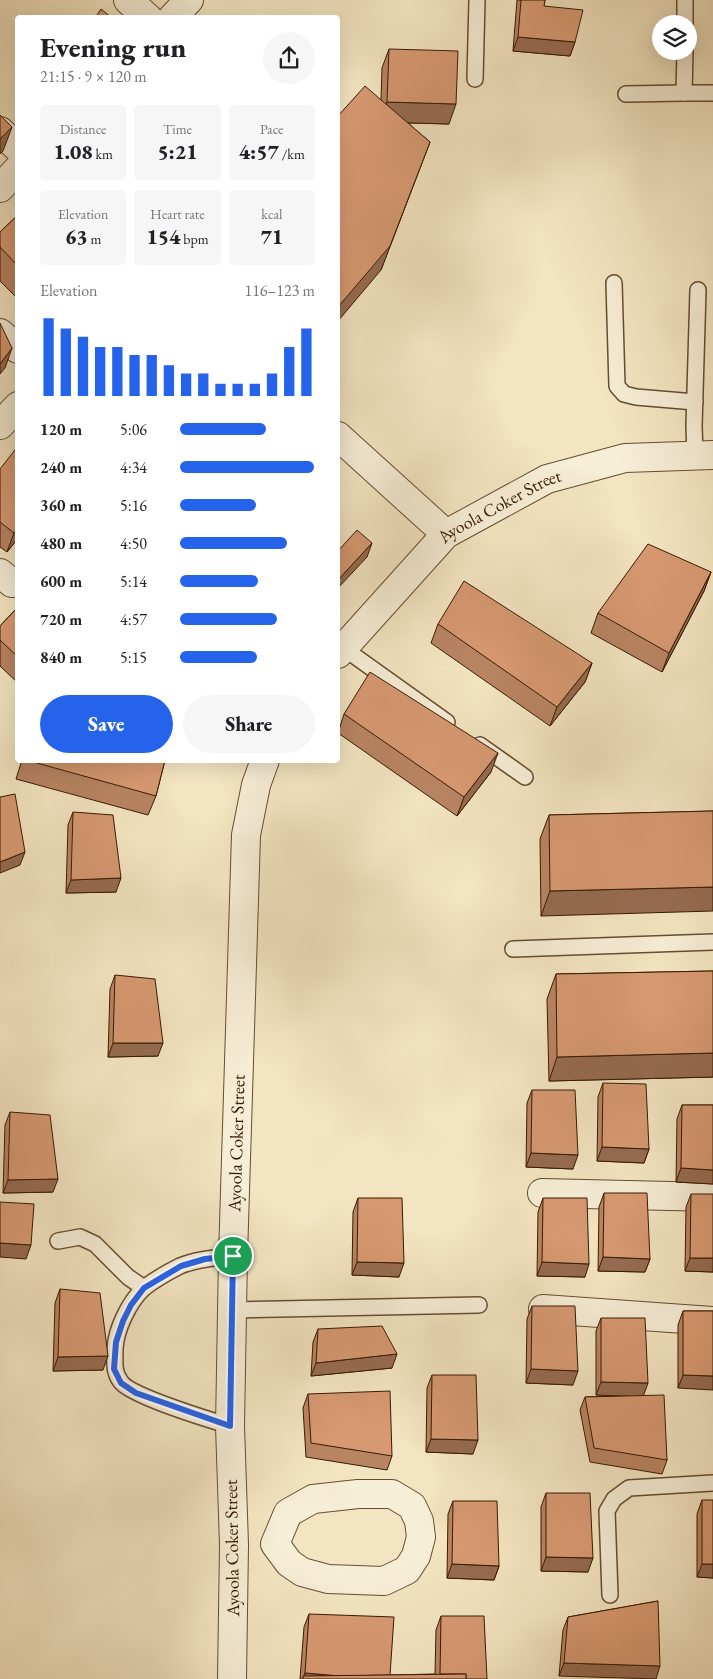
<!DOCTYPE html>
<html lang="en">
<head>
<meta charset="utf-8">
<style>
  body { margin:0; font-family:"EB Garamond",serif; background:#f6f6f6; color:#202124; height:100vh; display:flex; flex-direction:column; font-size:19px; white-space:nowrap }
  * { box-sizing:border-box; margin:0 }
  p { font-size:16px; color:#757577 }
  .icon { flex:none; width:28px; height:28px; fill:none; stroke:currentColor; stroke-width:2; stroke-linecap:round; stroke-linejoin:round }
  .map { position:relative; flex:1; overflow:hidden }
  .panel { position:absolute; left:15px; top:15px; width:325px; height:748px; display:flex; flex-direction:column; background:#fff; border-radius:5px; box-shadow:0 5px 20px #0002 }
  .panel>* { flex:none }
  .controls { position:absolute; left:652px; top:15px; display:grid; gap:10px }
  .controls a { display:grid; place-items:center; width:45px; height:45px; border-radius:50%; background:#fff; box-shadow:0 5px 20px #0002; font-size:25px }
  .pin { position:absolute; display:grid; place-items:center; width:42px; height:42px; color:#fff; margin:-21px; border:2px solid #fff; border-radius:50%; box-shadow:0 1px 5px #0007 }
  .round { display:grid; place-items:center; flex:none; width:52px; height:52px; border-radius:26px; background:#f6f6f6 }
  .headline { display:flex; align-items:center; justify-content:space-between; height:85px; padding:0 25px }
  h1 { font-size:28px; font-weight:800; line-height:38px }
  .figures { display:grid; grid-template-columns:repeat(3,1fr); gap:8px; height:85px; padding:5px 25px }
  .figures div { display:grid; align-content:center; border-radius:5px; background:#f6f6f6; text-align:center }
  .figures b { font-size:21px; font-weight:800 }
  .figures small { font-size:14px; font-weight:400 }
  .figures p { font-size:14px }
  .chart { height:140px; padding:10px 25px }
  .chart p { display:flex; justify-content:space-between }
  .chart svg { width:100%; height:90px; margin-top:5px; stroke:#2563eb; stroke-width:6 }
  .primary-button { display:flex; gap:10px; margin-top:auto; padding:10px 25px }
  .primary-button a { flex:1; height:58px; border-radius:30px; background:#2563eb; color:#fff; font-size:20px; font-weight:800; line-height:58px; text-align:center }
  .primary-button a+a { background:#f6f6f6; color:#202124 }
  ul { padding:0 25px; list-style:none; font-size:16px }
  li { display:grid; grid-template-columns:80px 60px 1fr; align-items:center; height:38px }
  li i { height:12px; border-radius:6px; background:#2563eb }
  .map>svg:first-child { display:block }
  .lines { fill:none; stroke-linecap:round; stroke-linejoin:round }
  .lane-casing { stroke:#664d31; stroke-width:18 }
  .street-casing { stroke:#664d31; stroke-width:30 }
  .lane { stroke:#f7eed7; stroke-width:15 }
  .street { stroke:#f7eed7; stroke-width:28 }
  .wall { fill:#b98462; stroke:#371a01 }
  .shaded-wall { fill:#966b50; stroke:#371a01 }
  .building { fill:#d79972; stroke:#371a01 }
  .route-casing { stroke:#fff; stroke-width:10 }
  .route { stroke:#2563eb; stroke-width:6 }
  .labels { text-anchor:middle; stroke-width:4.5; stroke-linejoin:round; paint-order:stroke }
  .street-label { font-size:18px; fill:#371a01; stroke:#f7eed7 }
</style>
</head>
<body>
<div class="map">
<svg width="713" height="1679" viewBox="0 0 713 1679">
  <rect width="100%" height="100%" fill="#f3e5c1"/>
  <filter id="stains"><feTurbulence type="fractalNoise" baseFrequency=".004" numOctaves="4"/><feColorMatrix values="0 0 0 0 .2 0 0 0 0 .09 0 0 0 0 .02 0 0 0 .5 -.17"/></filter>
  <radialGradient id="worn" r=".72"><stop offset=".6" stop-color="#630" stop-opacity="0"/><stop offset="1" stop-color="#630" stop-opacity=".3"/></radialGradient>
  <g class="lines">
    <g class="lane-casing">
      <g id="lane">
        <path d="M685,24v-24"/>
        <path d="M685,51l-1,42h29"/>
        <path d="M475,79l2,-79"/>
        <path d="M626,94l58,-1"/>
        <path d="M614,283l3,103 7,8 12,3 59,5"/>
        <path d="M695,455l-1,-29 4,-136"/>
        <path d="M342,647l105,75"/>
        <path d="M480,745l45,32"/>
        <path d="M513,949l200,-7"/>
        <path d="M58,1241l22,-4 15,7 33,33 16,11"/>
        <path d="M232,1310l247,-5"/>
        <path d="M230,1426c-20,-6 -99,-30 -109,-44 -8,-10 -6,-21 -6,-33 1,-20 14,-47 29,-61 9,-7 26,-17 36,-22 16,-7 35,-8 53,-10"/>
        <path d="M610,1595l-3,-84 7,-12 15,-11 84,-5"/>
      </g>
    </g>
    <g class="street-casing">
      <g id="street">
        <path d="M128,0l20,18"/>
        <path d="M172,18l17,-18"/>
        <path d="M0,131l18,17"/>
        <path d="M0,188l18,-19"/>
        <path d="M0,333l18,16"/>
        <path d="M0,425l18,-19"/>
        <path d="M338,436l108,98"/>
        <path d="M0,573l12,10"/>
        <path id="s1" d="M338,654l108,-120 101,-55 78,-21 88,-3"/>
        <path d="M542,1193l171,4"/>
        <path d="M543,1309l170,12"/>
        <path d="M358,1494h34l20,12 7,15 2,16 -5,19 -9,14 -23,11 -56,-2 -26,-7 -13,-9 -14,-19 13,-31 25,-14z"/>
        <path id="s2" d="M232,1679l2,-134 -4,-119 3,-170 13,-421 10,-50 9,-25"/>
      </g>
    </g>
    <use href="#lane" class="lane"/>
    <use href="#street" class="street"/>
  </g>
  <g class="wall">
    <path d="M517,0h28l-1,6 31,36 -5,14 -57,-5z"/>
    <path d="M389,49l60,75 -41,-1 22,19 -49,128v-170l1,-32z"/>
    <path d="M18,215v84l-18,-18v-49z"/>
    <path d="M0,469l18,69 -11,14 -7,-5z"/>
    <path d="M711,572l-7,19 -42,81 -71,-39 7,-20z"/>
    <path d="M18,607v76l-18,-17v-40z"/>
    <path d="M438,624l154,39 -7,19 -35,44 -119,-83z"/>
    <path d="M344,714l147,58 -34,44 -119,-83z"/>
    <path d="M22,760h143l-9,36 -8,19 -132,-36z"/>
    <path d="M713,811l-172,105 -1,-77 9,-24z"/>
    <path d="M73,812l43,80 -50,1 2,-68z"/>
    <path d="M713,971v106l-164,4 -2,-82 9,-25z"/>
    <path d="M115,975l43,81 -50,1 2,-68z"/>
    <path d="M603,1083l46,66 -5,14 -47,-2 1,-64z"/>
    <path d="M532,1090l41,79 -47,-2 1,-64z"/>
    <path d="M682,1105h31v79l-37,-2 1,-63z"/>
    <path d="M10,1112l43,80 -50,1 2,-68z"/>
    <path d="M604,1193l46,66 -5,13 -47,-1 1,-64z"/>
    <path d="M691,1194l22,78 -28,-1 1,-64z"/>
    <path d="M358,1198l41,79 -47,-2 1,-63z"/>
    <path d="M543,1198l42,79 -48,-1 1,-64z"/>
    <path d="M60,1289l43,81 -50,1 2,-68z"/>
    <path d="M532,1306l41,79 -47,-2 1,-64z"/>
    <path d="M683,1311h30l-35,77v-63z"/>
    <path d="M601,1318l42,78 24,64 -5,14 -72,-12 -10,-52 5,-13 34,-1 -23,-1v-64z"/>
    <path d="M318,1329l74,39 -81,8 2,-34z"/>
    <path d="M432,1375l41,79 -47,-2 1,-64z"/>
    <path d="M308,1394l84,62 -5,14 -81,-13 -3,-49z"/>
    <path d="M546,1493l42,79 -47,-1v-64z"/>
    <path d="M702,1500l11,78 -16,-1v-63z"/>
    <path d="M453,1501l46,65 -5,14 -47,-2 1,-64z"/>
    <path d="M658,1601l-99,75 4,-46 5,-13z"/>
    <path d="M309,1614l81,61 45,-1 1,-44 5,-14 46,63h-187l4,-52z"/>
  </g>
  <g class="shaded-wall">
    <path d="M518,37l57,5 -5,14 -57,-5z"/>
    <path d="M387,102l69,2 -7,20 -69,-2z"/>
    <path d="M12,127l-9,24 -3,3v-15z"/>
    <path d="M430,142l-49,128 -43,51v-14z"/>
    <path d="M12,348l-7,20 -5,6v-10z"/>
    <path d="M18,528v10l-11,14 7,-19z"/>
    <path d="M372,543l-5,14 -29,31v-8z"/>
    <path d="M711,572l-7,19 -42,81 7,-19z"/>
    <path d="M592,663l-7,19 -35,44 7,-19z"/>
    <path d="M498,753l-7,19 -34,44 7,-19z"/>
    <path d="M25,852l-5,13 -20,8v-11z"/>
    <path d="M121,878l-5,14 -50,1 5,-13z"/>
    <path d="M713,887v24l-172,5 9,-25z"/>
    <path d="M113,1043h50l-5,13 -50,1z"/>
    <path d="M713,1053v24l-164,4 8,-24z"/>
    <path d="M602,1147l47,2 -5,14 -47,-2z"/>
    <path d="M531,1153l47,2 -5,14 -47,-2z"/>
    <path d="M681,1168l32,2v14l-37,-2z"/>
    <path d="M58,1179l-5,13 -50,1 5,-13z"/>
    <path d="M0,1243l31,2 -5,14 -26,-2z"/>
    <path d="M603,1257l47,2 -5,13 -47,-1z"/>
    <path d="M690,1258h23v14l-28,-1z"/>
    <path d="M357,1262l47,1 -5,14 -47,-2z"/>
    <path d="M542,1262l47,2 -4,13 -48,-1z"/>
    <path d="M397,1354l-5,14 -81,8 5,-13z"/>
    <path d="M108,1356l-5,14 -50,1 5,-14z"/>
    <path d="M531,1369l47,2 -5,14 -47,-2z"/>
    <path d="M683,1375l30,1v14l-35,-2z"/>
    <path d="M601,1382l47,1 -5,14 -47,-2z"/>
    <path d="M431,1439l47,1 -5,14 -47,-2z"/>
    <path d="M546,1557l47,1 -5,14 -47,-1z"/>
    <path d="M452,1564l47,2 -5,14 -47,-2z"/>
    <path d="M702,1564h11v14l-16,-1z"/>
    <path d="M564,1663l96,3 -4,13 -97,-3z"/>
    <path d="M305,1673l79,6 -81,-1z"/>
  </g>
  <g class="building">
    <path d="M521,0h24l-1,6 39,4 -8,32 -57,-5z"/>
    <path d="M101,9l11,9h-17z"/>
    <path d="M389,49l69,2 -2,53 -69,-2z"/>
    <path d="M365,86l65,56 -40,104 -52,61v-191z"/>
    <path d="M0,115l12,12 -12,12z"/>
    <path d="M18,215v51l-18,-19v-15z"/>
    <path d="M0,323l12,25 -12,16z"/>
    <path d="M18,446v82l-4,5 -14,-11v-53z"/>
    <path d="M357,530l15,13 -34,37v-29z"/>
    <path d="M648,544l63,28 -42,81 -71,-40z"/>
    <path d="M464,581l128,82 -35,44 -119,-83z"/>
    <path d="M18,607v50l-18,-17v-14z"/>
    <path d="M370,672l128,81 -34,44 -120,-83z"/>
    <path d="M26,760h139l-9,36z"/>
    <path d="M15,794l10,58 -25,10v-65z"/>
    <path d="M713,811v76l-163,4 -1,-76z"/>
    <path d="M73,812l40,3 8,63 -50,2z"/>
    <path d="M713,971v82l-156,4 -1,-83z"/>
    <path d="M115,975l40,4 8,64h-50z"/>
    <path d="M603,1083l43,1 3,65 -47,-2z"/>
    <path d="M532,1090h43l3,65 -47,-2z"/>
    <path d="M682,1105h31v65l-32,-2z"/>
    <path d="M10,1112l40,3 8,64 -50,1z"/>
    <path d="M604,1193h43l3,66 -47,-2z"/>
    <path d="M691,1194h22v64h-23z"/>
    <path d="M358,1198h44l2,65 -47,-1z"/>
    <path d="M543,1198h44l2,66 -47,-2z"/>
    <path d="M0,1202l34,2 -3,41 -31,-2z"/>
    <path d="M60,1289l40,4 8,63 -50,1z"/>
    <path d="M532,1306h43l3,65 -47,-2z"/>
    <path d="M683,1311h30v65l-30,-1z"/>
    <path d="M601,1318h44l3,65 -47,-1z"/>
    <path d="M382,1326l15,28 -81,9 2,-34z"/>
    <path d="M432,1375h44l2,65 -47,-1z"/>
    <path d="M390,1391l2,65 -81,-13 -3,-49z"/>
    <path d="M664,1395l3,65 -73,-12 -9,-51z"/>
    <path d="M546,1493h44l3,65 -47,-1z"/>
    <rect x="702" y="1500" width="11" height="64"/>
    <path d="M453,1501h44l2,65 -47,-2z"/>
    <path d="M658,1601l2,65 -96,-3 4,-46z"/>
    <path d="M309,1614l85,3 -4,58 -50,1 -35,-3z"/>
    <path d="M441,1616h43l3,63h-21v-5h-26z"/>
    <path d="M466,1674v5h-163v-3z"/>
  </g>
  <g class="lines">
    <g class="route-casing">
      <path id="route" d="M233,1256l-3,170 -94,-33 -15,-10 -7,-14 2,-27 7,-21 8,-16 13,-17 37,-22 24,-7z"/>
    </g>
    <use href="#route" class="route"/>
  </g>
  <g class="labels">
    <g class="street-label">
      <text dy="6" stroke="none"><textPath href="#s1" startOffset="222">Ayoola Coker Street</textPath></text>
      <text dy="6" stroke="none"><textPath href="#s2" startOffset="536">Ayoola Coker Street</textPath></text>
      <text transform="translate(232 1548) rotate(-91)" y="6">Ayoola Coker Street</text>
    </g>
  </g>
  <rect width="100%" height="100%" filter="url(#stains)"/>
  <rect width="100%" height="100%" fill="url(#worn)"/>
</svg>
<div class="controls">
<a><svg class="icon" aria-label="layers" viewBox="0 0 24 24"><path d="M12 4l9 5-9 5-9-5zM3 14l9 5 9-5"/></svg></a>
</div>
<div class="pin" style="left:233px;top:1256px;background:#1e9e55"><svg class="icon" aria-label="arrive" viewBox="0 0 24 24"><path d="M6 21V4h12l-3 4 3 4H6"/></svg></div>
<section class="panel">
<div class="headline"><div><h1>Evening run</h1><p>21:15 · 9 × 120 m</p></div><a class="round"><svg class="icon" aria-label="share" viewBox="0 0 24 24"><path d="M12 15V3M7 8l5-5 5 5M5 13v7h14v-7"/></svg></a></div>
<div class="figures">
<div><p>Distance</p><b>1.08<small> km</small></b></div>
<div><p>Time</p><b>5:21</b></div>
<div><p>Pace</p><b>4:57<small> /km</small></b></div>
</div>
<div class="figures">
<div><p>Elevation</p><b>63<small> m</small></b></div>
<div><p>Heart rate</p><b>154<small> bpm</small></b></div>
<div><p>kcal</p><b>71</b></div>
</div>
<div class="chart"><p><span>Elevation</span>116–123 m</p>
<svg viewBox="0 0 160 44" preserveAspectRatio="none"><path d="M5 44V6M15 44V11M25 44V15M35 44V20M45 44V20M55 44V24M65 44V24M75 44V29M85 44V33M95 44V33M105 44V38M115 44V38M125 44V38M135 44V33M145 44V20M155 44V11"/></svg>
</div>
<ul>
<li><b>120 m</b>5:06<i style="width:64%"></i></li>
<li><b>240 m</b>4:34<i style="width:99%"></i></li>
<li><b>360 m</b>5:16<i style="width:56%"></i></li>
<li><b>480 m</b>4:50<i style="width:79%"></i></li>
<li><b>600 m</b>5:14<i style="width:58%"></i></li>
<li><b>720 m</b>4:57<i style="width:72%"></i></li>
<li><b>840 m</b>5:15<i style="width:57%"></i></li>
</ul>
<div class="primary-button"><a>Save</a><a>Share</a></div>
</section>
</div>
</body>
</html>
